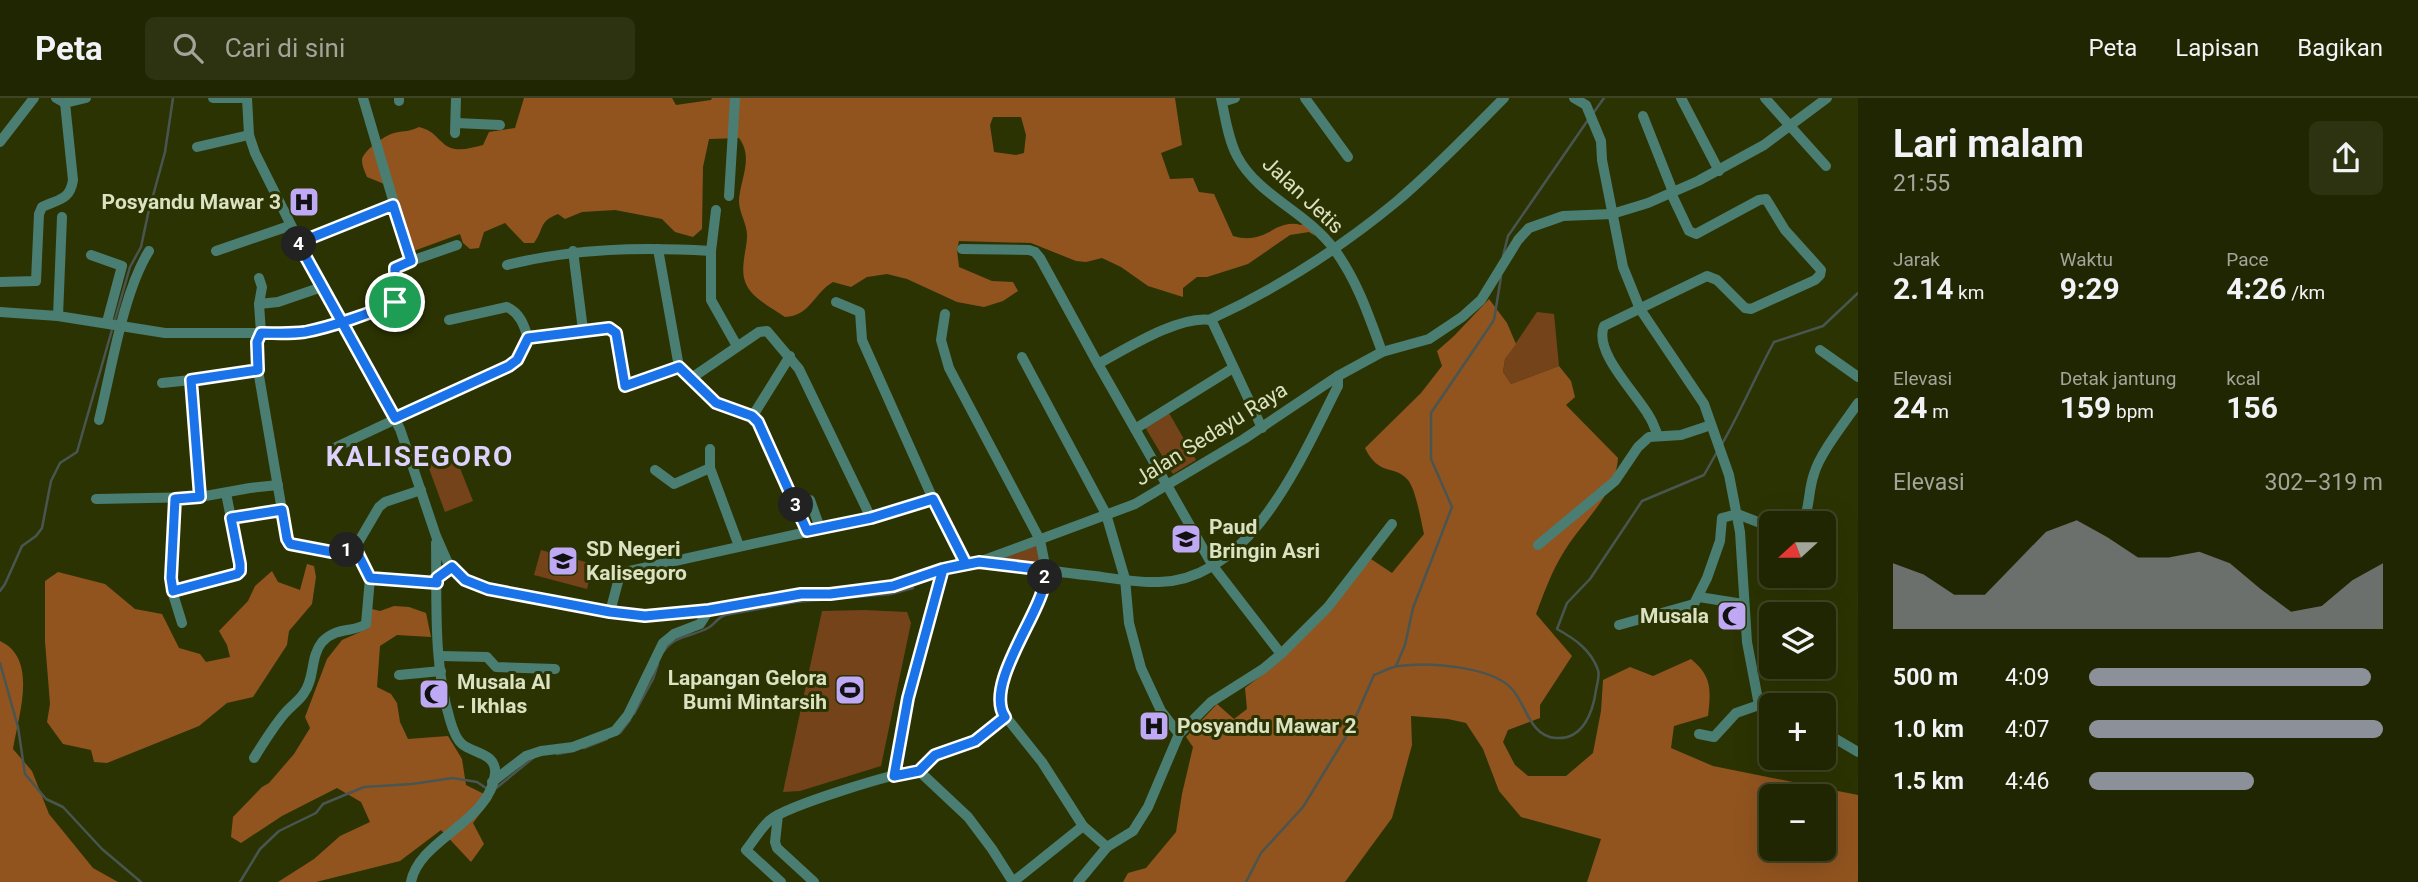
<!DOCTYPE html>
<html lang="id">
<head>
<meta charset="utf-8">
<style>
  body { margin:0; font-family:Roboto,sans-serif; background:#2d3211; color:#f1f3f6; height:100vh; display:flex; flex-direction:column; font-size:26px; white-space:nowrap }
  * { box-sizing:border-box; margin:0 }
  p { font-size:23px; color:#a2a599 }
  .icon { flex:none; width:38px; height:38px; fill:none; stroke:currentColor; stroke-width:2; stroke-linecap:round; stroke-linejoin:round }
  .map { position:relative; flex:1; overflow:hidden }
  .side { display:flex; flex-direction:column; background:#212602; width:560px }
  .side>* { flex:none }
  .needle { width:46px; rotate:249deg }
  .tools { position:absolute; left:1759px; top:413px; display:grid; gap:14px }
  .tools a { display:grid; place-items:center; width:77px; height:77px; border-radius:10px; background:#212602; box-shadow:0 7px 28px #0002,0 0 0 2px #3e4324; font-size:35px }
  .pin { position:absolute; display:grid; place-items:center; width:60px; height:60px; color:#fff; margin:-30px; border:4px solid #fff; border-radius:50%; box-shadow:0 2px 7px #0007 }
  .km { position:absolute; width:35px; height:35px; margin:-18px; border-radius:50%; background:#222; color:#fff; font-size:19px; line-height:35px; text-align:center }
  .round { display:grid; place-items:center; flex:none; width:74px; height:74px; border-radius:10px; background:#2d3211 }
  .summary { display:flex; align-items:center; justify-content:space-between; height:119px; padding:0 35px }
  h1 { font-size:38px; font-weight:700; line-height:52px }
  .figures { display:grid; grid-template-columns:repeat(3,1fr); gap:10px; height:119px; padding:7px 35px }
  .figures div { display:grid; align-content:center }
  .figures b { font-size:30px; font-weight:700 }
  .figures small { font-size:19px; font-weight:400 }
  .figures p { font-size:19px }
  .chart { height:196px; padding:14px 35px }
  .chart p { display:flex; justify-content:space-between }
  .chart svg { width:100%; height:126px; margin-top:7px; fill:#8c9099; opacity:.7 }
  ul { padding:0 35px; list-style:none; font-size:23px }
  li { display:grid; grid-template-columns:112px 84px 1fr; align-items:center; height:52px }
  li i { height:18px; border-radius:9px; background:#8c9099 }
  header { display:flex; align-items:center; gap:42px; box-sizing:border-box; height:98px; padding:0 35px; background:#212602; border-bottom:2px solid #3e4324 }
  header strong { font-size:33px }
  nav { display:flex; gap:38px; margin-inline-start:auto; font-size:24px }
  .search { width:490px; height:63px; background:#2d3211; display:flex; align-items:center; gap:18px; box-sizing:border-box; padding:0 24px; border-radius:10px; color:#a2a599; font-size:26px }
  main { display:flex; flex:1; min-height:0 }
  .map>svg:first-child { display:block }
  .green { fill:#74431a }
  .forest { fill:#91541f; fill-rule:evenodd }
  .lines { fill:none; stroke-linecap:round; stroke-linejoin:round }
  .stream { stroke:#495551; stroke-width:2.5 }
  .minor { stroke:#4a7e72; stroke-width:10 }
  .route-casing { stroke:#fff; stroke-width:14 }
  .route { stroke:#1a73e8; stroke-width:9 }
  .labels { text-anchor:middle; stroke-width:6; stroke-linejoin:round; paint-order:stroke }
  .street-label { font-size:21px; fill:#dbe2c2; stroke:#2c3302 }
  .poi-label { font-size:21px; font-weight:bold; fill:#dbe2c2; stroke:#2c3302; text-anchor:start }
  .district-label { font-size:28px; font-weight:bold; letter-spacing:2px; fill:#ddd2fd; stroke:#2c3302 }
</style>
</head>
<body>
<header>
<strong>Peta</strong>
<div class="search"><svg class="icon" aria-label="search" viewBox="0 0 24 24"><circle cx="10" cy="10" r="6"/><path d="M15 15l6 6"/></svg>Cari di sini</div>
<nav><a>Peta</a><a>Lapisan</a><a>Bagikan</a></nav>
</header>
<main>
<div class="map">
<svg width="1858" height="784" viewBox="0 0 1858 784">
  <rect width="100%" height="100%" fill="#2c3302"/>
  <g class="green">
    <path d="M1537,214l17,2 5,52 -48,18 -8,-12 2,-13z"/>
    <path d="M1169,315l27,47 -23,14 -28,-47z"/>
    <path d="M454,355l19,48 -28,11 -18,-49z"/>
    <path d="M1039,446l4,23 -56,-6z"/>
    <path d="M541,452l52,14 -6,25 -53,-14z"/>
    <path d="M864,512l43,2 4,11 -30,143 -81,25 -17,1 39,-181z"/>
  </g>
  <g class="forest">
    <path d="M524,0h148l4,7 35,-5 1,-2h463l7,47 -21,8 9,26 23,-1 6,14 15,2 19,42c34,10 41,-18 68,-11l4,-2 10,13 -6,-4 -19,3 -42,29 -41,13h-10l-14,11v9l-35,-11 -27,-19 -19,-9 -16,4 -10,-1 -45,-18 -72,-2 -2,9 2,17 33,14 21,1 5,9 -15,10 -19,6 -27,-5 -50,-23 -20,-5 -20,3 -16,10 -18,-5c-19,11 -23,34 -48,35 -12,-8 -31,-18 -38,-31 -8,-14 -1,-33 0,-48 1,-14 -8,-24 -8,-37 1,-22 15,-43 0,-63l-30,1 -6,28 -1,62 -9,8 -18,-5 -13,-13 -47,-9 -33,2 -17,7 -7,-5c-20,8 -13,14 -24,29h-10l-19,-20 -21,9 -5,16 -9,1 -7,-6 -3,-9 -49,18 -17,-64 -27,-11c-2,-5 -5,-11 -5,-17 0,-8 21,-23 29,-26 12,-4 16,-1 28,-7 14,4 15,8 24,16 11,11 27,5 40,2l6,-13 26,-4zM993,19h28l5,18 -2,18 -8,2 -22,-3 -4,-27z"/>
    <path d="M1489,201l18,24 9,21 -11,15 -2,13 8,12 48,-18 12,15 4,16 -9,8 52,53c-2,36 -35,63 -53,92 -13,20 -21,43 -29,64l36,42 -32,49v13l-32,12 -5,12 12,23 13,11h38l27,-23 8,-42 2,-31 27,-13 23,9 38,-17c21,17 20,31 17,57l-34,10 -3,22 42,18 145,29v87h-271l14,-43 -80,-22 -22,-26 -16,-42 -17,-26 -18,-4 -37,-3 1,29 -20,73 -47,64h-222l5,-9 18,-5 30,-36 6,-38 11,-47 -7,-10 31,-33 17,15 13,-10 -2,-21 30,-23 96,-106 21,14 32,-39c-3,-13 -8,-44 -16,-54 -14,-16 -29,-3 -43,-32l56,-55 21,-27 -5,-15 17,-15zM1771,698h53v53h-53z"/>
    <path d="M307,466l7,2 2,11 -4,27 -23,27 -2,14 -34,52 -26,6 -28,23 -92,37 -13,-1 -3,-12 -28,-6 -16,-22 3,-18 -5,-63v-60l13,-9 47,12 30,25 27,5 17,34 21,6 6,8 24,-5 -3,-12 -8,-14 29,-30 7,-15 17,-15 6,11 22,8z"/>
    <path d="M394,508l15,1 17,6 5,24 -34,-2 -17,11 -3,41 14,7 6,9 3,19 8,17 40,-3 14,23 4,26 26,13 -19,25 11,21 -13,18 -30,-32 -41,31 -84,21h-38l36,-23 26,-23 30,-14 -9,-20 -24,-14 -55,28 -41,27 -10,-6 2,-20 29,-30 7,-4 25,-29 16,-26 -5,-11 22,-58 15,-19 25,-11 5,-20 8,2z"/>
    <path d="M0,543c39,18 18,75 13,108l19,22 17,43 44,54 25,14h-118z"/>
  </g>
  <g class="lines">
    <g class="stream">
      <path d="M1594,14l10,-14"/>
      <path d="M1503,158l5,-20 80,-116"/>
      <path d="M1722,346c19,-33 34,-69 52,-102l49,-16 35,-33"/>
      <path d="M0,493l5,-7 17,-38 14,-10 6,-8 9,-47 9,-18 17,-11 53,-185 11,-20 7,-33 17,-62 8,-54"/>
      <path d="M664,553c11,-16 27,-14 44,-23 7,-4 9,-10 17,-13l71,-13 95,-8 22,-6"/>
      <path d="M0,565l18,64 7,47 21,25 17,8 39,42 39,33"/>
      <path d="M1396,568l9,-21 8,-37 39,-101 -21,-48v-46l63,-93 7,-43"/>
      <path d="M634,616l19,-35 5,-15"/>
      <path d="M616,637l4,-2 10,-13"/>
      <path d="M584,650l23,-9"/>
      <path d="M557,656l17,-3"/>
      <path d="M495,691l38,-31"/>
      <path d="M240,784l20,-33 19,-18 37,-18 7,-9 41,-17 48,-3 41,-6 24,4 9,6"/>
      <path d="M1246,784l15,-29 42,-46 47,-77 24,-55c8,-3 16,-8 25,-9 29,-4 92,0 113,23 14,15 18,48 44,49 27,2 37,-26 40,-48 1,-6 4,-14 2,-20 -7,-20 -23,-31 -41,-41l10,-26 23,-24 52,-78 62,-26 13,-23"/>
    </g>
    <g class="minor">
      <path d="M56,0l9,5 21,-5"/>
      <path d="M213,0h29"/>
      <path d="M247,0l2,37 6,18 67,134 78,142 36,107 11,25 9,11 9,8 23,9 109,21 48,6 64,-6 92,-16h29l63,-8 50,-16 36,-8 156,-58 109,-65 94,-63 44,-24 47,-13 33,-22 19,-17 37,-60 11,-12 34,-12 49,-2 36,-11 50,-22 66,-36 63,-47"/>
      <path d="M363,0l48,163 -16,7v34l-72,26 -30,5h-32c-6,13 -4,23 -3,37l28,164 4,10 42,8 23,-4 24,-41 6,-5 36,-12"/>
      <path d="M399,0v3"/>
      <path d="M1221,0c4,18 7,41 16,58 21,40 70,56 97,93 23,31 35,67 48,103"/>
      <path d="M1305,0l43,59"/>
      <path d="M1574,0l12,7 15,36 1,19 21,107 17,42 64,95 25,71 11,57 7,110 12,63 12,5"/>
      <path d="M1681,0l38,73"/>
      <path d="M1765,0l61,68"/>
      <path d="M1222,4l13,-4"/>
      <path d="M1643,18l30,76"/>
      <path d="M456,25l44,2"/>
      <path d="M455,35l1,-35"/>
      <path d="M0,44l34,-44"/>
      <path d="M197,49l52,-12"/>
      <path d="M729,98l6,-98"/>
      <path d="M298,145l95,-38"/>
      <path d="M658,151l21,118"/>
      <path d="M962,151l67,1 6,2 5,6 58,106 115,202 68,88 -18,15 -52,33 -32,32"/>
      <path d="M216,153l73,-25"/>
      <path d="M573,153l10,79"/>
      <path d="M711,153l5,-41"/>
      <path d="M91,157l31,11 -15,56"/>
      <path d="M411,163l46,-16"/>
      <path d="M507,167c67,-17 135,-18 204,-14v49l26,46"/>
      <path d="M259,180l3,9 -3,17 19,-2 44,-15"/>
      <path d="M0,184l36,-1 3,-67 3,-7c17,-8 28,-7 31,-27l-8,-77"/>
      <path d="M836,204l24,10 2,28 71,159"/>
      <path d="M0,214l58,4 107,17h96l-2,-29"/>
      <path d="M945,216l-4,26 8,28 91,172 6,30 -3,21 -40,87 -4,23 3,11 40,50 41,64 24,21"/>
      <path d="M58,218l4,-99"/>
      <path d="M449,222l58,-13c13,6 17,18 21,31"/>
      <path d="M1820,252l38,27"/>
      <path d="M1022,259l84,157 19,65 4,44 12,45 20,43 18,23 -31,73 -15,24 -26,16 -29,35"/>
      <path d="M1098,266c28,-15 81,-49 113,-44"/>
      <path d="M679,269l11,12 69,-47 8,-1 32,38 72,149"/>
      <path d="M690,281l26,24 36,14 6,5 49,109"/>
      <path d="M162,285l29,-3"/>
      <path d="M752,319l38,-61"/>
      <path d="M99,322c12,-48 24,-128 50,-169"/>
      <path d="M1262,330l-51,-109c67,-31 128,-70 185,-117 38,-32 73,-69 108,-104"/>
      <path d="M1135,331l98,-61"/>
      <path d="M1658,338c-3,-7 -5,-14 -9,-20 -12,-22 -56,-64 -45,-90l103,-50 10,4 28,28 6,1 64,-29 5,-5 1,-5 -36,-40 -19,-31 -7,1 -63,34 -7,-3 -18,-38"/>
      <path d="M332,351l177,-83 8,-6 11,-22 55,-8 29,-1 4,4 9,53 54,-19"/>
      <path d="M710,351v19l29,78"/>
      <path d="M655,372l19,14 36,-16"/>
      <path d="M200,399l-9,-117 67,-10"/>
      <path d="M96,401l104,-2 50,-9 28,-3"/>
      <path d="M175,401l-4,78 2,17 9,29"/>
      <path d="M810,402l10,28"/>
      <path d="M231,420l51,-8"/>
      <path d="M1803,425c7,-16 5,-32 11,-49 6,-21 31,-52 44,-71"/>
      <path d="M1538,447l77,-64 23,-34 11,-10 32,-2 30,-10"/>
      <path d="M983,464c38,5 75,10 112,14 21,3 43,7 64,6 93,-2 143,-126 179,-196v-10"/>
      <path d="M370,480l67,5"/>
      <path d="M173,493l64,-17 3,-3v-7l-14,-71"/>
      <path d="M1699,499l44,7"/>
      <path d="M610,514l9,-34 6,-6 246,-54 62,-19 33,65"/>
      <path d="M1619,527l75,-21 13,-26 13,-37 2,-23 15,-4 34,13"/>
      <path d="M1281,556l47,-47 64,-83"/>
      <path d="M440,558l47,1 9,10 59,2"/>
      <path d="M399,577l42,-4"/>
      <path d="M1824,634l34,20"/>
      <path d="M1699,636l15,3 22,-24 23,-8"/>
      <path d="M254,660c10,-16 19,-31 31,-45 6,-7 14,-12 19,-20 11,-15 6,-36 18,-51 15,-16 31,-9 44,-18l4,-46 -15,-30"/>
      <path d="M919,673l16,-16 46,-17 24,-21"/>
      <path d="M894,678l14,-78 35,-128"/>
      <path d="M492,684l34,-26 15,-5 32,-4 42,-16 13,-16 35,-72 11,-9 26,-10 9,-14"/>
      <path d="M778,717l-3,27 2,6 37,34"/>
      <path d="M411,784c8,-43 79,-60 84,-108 2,-21 -21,-20 -33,-30 -6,-5 -10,-17 -12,-24 -17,-56 -13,-119 -14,-177"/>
      <path d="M781,784l-35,-32c8,-10 15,-22 24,-30 17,-14 125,-48 149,-49l49,46 24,32 21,33"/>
      <path d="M1013,784l70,-56"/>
    </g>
  </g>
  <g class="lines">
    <g class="route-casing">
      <path id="route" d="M395,204c-23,11 -64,25 -90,30 -14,2 -29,1 -44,1l-4,9 1,28 -67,10 9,117 -25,2 -4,79 2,13 64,-17 3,-3v-7l-9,-46 51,-8 5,29 3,5 42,8 23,-4 15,30 67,5v-5l15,-11 13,13 23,9 122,23 35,4 64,-6 92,-16h29l63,-8 50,-17 36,-7 67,8c-1,8 -1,15 -4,22 -9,31 -57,96 -37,125l-30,24 -40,14 -16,16 -25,5 14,-78 35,-129 23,-5 -33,-65 -62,19 -64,13 -49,-109 -6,-6 -36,-13 -37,-36 -54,19 -9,-53 -7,-5 -81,10 -11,22 -8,6 -114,52 -97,-175 95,-38 18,56 -16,7v34"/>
    </g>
    <use href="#route" class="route"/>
  </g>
  <defs>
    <g id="hospital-square" transform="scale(1.575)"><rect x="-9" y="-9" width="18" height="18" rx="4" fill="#bfa9f4" stroke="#2c3302"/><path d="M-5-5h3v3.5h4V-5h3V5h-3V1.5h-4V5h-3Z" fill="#111"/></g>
    <g id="school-square" transform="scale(1.575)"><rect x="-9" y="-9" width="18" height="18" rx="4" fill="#bfa9f4" stroke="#2c3302"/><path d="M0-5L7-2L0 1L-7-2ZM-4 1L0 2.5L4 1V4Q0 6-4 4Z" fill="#111"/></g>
    <g id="mosque-square" transform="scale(1.575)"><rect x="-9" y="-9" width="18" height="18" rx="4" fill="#bfa9f4" stroke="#2c3302"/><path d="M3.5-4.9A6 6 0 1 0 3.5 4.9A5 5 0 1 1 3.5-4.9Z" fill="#111"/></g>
    <g id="stadium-square" transform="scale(1.575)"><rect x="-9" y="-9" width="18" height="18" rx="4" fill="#bfa9f4" stroke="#2c3302"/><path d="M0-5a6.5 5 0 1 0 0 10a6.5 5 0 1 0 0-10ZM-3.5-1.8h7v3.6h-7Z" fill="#111"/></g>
  </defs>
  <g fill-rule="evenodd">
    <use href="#hospital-square" x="304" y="104"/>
    <use href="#school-square" x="1186" y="441"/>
    <use href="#school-square" x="563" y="463"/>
    <use href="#mosque-square" x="1732" y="518"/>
    <use href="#stadium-square" x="850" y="592"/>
    <use href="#mosque-square" x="434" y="596"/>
    <use href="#hospital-square" x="1154" y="628"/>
  </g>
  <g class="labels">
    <g class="street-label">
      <text transform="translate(1303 97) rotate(43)" y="7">Jalan Jetis</text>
      <text transform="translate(1211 336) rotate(-32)" y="7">Jalan Sedayu Raya</text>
    </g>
    <g class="poi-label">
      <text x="281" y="111" text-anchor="end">Posyandu Mawar 3</text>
      <text x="1209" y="436">Paud<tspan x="1209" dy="24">Bringin Asri</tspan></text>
      <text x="586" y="458">SD Negeri<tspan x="586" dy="24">Kalisegoro</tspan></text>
      <text x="1709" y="525" text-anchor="end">Musala</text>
      <text x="827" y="587" text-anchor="end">Lapangan Gelora<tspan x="827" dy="24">Bumi Mintarsih</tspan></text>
      <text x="457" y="591">Musala Al<tspan x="457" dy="24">- Ikhlas</tspan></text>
      <text x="1177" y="635">Posyandu Mawar 2</text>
    </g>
    <g class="district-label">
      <text x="420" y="368">KALISEGORO</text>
    </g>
  </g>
</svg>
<div class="tools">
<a><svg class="needle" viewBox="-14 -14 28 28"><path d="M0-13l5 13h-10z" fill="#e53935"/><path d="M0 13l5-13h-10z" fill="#a2a599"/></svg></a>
<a><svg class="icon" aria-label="layers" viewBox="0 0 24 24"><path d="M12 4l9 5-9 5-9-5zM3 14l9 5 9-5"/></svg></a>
<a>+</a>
<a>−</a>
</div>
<div class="pin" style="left:395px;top:204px;background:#1e9e55"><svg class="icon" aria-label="arrive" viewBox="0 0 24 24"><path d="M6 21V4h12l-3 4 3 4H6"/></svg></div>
<b class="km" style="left:347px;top:452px">1</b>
<b class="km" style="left:1045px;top:479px">2</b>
<b class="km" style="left:796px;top:407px">3</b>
<b class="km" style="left:299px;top:146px">4</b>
</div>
<section class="side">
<div class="summary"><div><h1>Lari malam</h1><p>21:55</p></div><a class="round"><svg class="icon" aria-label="share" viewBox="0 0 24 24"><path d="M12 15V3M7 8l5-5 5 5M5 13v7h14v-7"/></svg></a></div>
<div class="figures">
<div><p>Jarak</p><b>2.14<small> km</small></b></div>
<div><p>Waktu</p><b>9:29</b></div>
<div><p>Pace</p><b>4:26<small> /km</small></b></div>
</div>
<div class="figures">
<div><p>Elevasi</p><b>24<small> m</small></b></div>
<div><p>Detak jantung</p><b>159<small> bpm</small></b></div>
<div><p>kcal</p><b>156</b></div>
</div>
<div class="chart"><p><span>Elevasi</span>302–319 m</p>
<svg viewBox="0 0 160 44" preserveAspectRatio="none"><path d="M0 44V21L10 25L20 32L30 32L40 21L50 10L60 6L70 12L80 19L90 19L100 17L110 21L120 30L130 38L140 36L150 27L160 21V44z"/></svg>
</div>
<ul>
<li><b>500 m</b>4:09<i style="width:96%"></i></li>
<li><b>1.0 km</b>4:07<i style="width:100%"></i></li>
<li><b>1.5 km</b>4:46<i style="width:56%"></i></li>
</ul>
</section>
</main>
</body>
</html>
